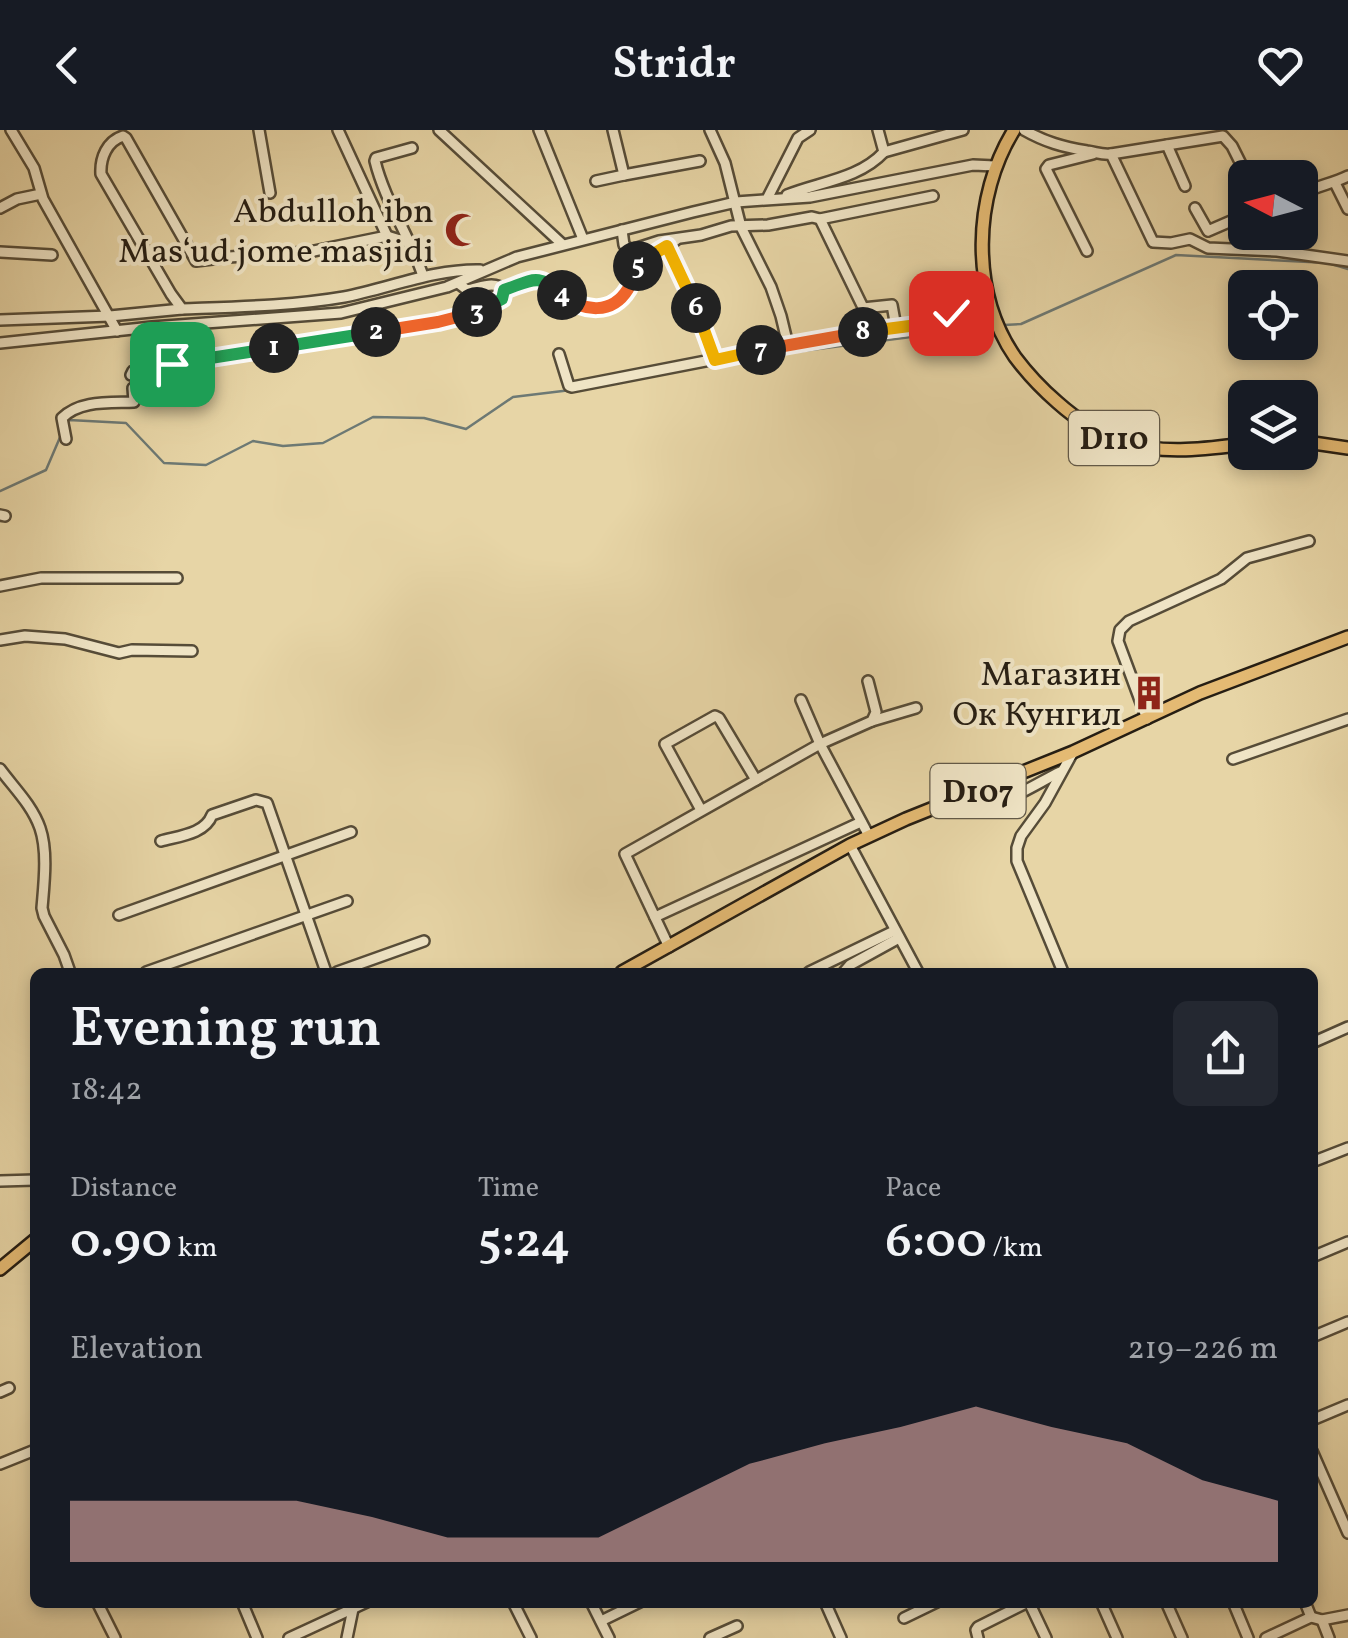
<!DOCTYPE html>
<html lang="en">
<head>
<meta charset="utf-8">
<style>
  body { margin:0; font-family:Vollkorn,serif; background:#242831; color:#f1f3f6; height:100vh; display:flex; flex-direction:column; font-size:38px; white-space:nowrap }
  * { box-sizing:border-box; margin:0 }
  p { font-size:32px; color:#9ea1a6 }
  .icon { flex:none; width:55px; height:55px; fill:none; stroke:currentColor; stroke-width:2; stroke-linecap:round; stroke-linejoin:round }
  .map { position:relative; flex:1; overflow:hidden }
  .sheet { position:absolute; left:30px; top:838px; width:1288px; height:640px; display:flex; flex-direction:column; background:#171b24; border-radius:15px; box-shadow:0 5px 15px #0003 }
  .sheet>* { flex:none }
  .needle { width:65px; rotate:276deg }
  .tools { position:absolute; left:1228px; top:30px; display:grid; gap:20px }
  .tools a { display:grid; place-items:center; width:90px; height:90px; border-radius:15px; background:#171b24; box-shadow:0 5px 15px #0003; font-size:50px }
  .pin { position:absolute; display:grid; place-items:center; width:85px; height:85px; color:#fff; margin:-42px; border-radius:20px; box-shadow:0 5px 15px #0006 }
  .km { position:absolute; width:50px; height:50px; margin:-25px; border-radius:50%; background:#222; color:#fff; font-size:28px; line-height:50px; text-align:center }
  .round { display:grid; place-items:center; flex:none; width:105px; height:105px; border-radius:15px; background:#242831 }
  .overview { display:flex; align-items:center; justify-content:space-between; height:170px; padding:0 40px }
  h1 { font-size:55px; font-weight:600; line-height:75px }
  .metrics { display:grid; grid-template-columns:repeat(3,1fr); gap:15px; height:170px; padding:10px 40px }
  .metrics div { display:grid; align-content:center }
  .metrics b { font-size:50px; font-weight:600 }
  .metrics small { font-size:28px; font-weight:400 }
  .metrics p { font-size:28px }
  .chart { height:280px; padding:20px 40px }
  .chart p { display:flex; justify-content:space-between }
  .chart svg { width:100%; height:180px; margin-top:10px; fill:#c59692; opacity:.7 }
  header { display:flex; justify-content:space-between; align-items:center; height:130px; padding:0 40px; background:#171b24; font-size:45px; font-weight:600 }
  .map>svg:first-child { display:block }
  .lines { fill:none; stroke-linecap:round; stroke-linejoin:round }
  .stream { stroke:#6d7974; stroke-width:2.5 }
  .minor-casing { stroke:#564c38; stroke-width:14 }
  .major-casing { stroke:#261e13; stroke-width:16 }
  .minor { stroke:#efe4c5; stroke-width:9 }
  .major { stroke:#e4ba73; stroke-width:11 }
  .split-1-casing { stroke:#fff; stroke-width:20 }
  .split-2-casing { stroke:#fff; stroke-width:20 }
  .split-3-casing { stroke:#fff; stroke-width:20 }
  .split-4-casing { stroke:#fff; stroke-width:20 }
  .split-5-casing { stroke:#fff; stroke-width:20 }
  .split-6-casing { stroke:#fff; stroke-width:20 }
  .split-7-casing { stroke:#fff; stroke-width:20 }
  .split-8-casing { stroke:#fff; stroke-width:20 }
  .split-9-casing { stroke:#fff; stroke-width:20 }
  .split-1 { stroke:#22a559; stroke-width:12 }
  .split-2 { stroke:#22a559; stroke-width:12 }
  .split-3 { stroke:#f0652b; stroke-width:12 }
  .split-4 { stroke:#22a559; stroke-width:12 }
  .split-5 { stroke:#f0652b; stroke-width:12 }
  .split-6 { stroke:#f5b400; stroke-width:12 }
  .split-7 { stroke:#f5b400; stroke-width:12 }
  .split-8 { stroke:#f0652b; stroke-width:12 }
  .split-9 { stroke:#f5b400; stroke-width:12 }
  .labels { text-anchor:middle; stroke-width:8; stroke-linejoin:round; paint-order:stroke }
  .shield { fill:#efe4c5; stroke:#625948; stroke-width:2.5 }
  .shield-label { font-size:32px; font-weight:bold; fill:#261e13 }
  .poi-label { font-size:35px; fill:#261e13; stroke:#efe4c5; text-anchor:end }
</style>
</head>
<body>
<header><svg class="icon" aria-label="back" viewBox="0 0 24 24"><path d="M15 5l-7 7 7 7"/></svg>Stridr<svg class="icon" aria-label="heart" viewBox="0 0 24 24"><path d="M12 20l-8-8c-3-5 5-10 8-4 3-6 11-1 8 4z"/></svg></header>
<div class="map">
<svg width="1348" height="1508" viewBox="0 0 1348 1508">
  <rect width="100%" height="100%" fill="#e7d5a6"/>
  <filter id="stains"><feTurbulence type="fractalNoise" baseFrequency=".002" numOctaves="4"/><feColorMatrix values="0 0 0 0 .2 0 0 0 0 .09 0 0 0 0 .02 0 0 0 .5 -.17"/></filter>
  <radialGradient id="worn" r=".72"><stop offset=".6" stop-color="#630" stop-opacity="0"/><stop offset="1" stop-color="#630" stop-opacity=".3"/></radialGradient>
  <g class="lines">
    <g class="stream">
      <path d="M1004,195l17,-1 155,-69 152,8 20,6"/>
      <path d="M662,244l94,-17 240,-31"/>
      <path d="M67,294l2,-4 57,3 38,40 42,2 47,-24 30,5 40,-3 50,-26 51,1 42,11 47,-32 58,-7"/>
      <path d="M0,361l46,-21 15,-35"/>
    </g>
    <g class="minor-casing">
      <g id="minor">
        <path d="M11,0l23,38 9,31 74,132"/>
        <path d="M259,0l11,63"/>
        <path d="M338,0l49,106"/>
        <path d="M439,0l123,114"/>
        <path d="M539,0l44,109"/>
        <path d="M613,0l11,45 76,-14"/>
        <path d="M710,0l15,33 16,64 30,60 10,29 7,29"/>
        <path d="M878,0l6,22 79,-22"/>
        <path d="M1024,0c21,12 39,17 63,21 9,1 14,4 24,3l42,88 18,1 19,-4 18,9 69,3 71,10"/>
        <path d="M1167,15l18,41"/>
        <path d="M412,18l-36,10 -1,3c10,41 35,75 48,115"/>
        <path d="M1111,24l112,-18 9,10 16,32"/>
        <path d="M596,51l28,-6"/>
        <path d="M1335,53l13,26"/>
        <path d="M787,65c32,-13 72,-16 97,-43"/>
        <path d="M1300,65c15,-9 32,-11 48,-19"/>
        <path d="M767,69l31,-61 12,-8"/>
        <path d="M0,78l17,-9 24,-5"/>
        <path d="M1195,78l13,23 37,-16"/>
        <path d="M820,89l54,111"/>
        <path d="M622,100l2,15 7,5 28,-9 42,-6 30,-9 37,-1 44,-8 8,2 113,-23"/>
        <path d="M410,113l-23,-7 -78,16 -80,5 -33,4 -70,-123 -3,-2c-16,5 -23,22 -22,38l70,120 11,15c53,-2 110,-3 162,-12 46,-9 89,-28 136,-27"/>
        <path d="M667,117l24,48 24,65"/>
        <path d="M1087,121l-41,-82 3,-4 44,-11"/>
        <path d="M0,122l52,3"/>
        <path d="M504,160c11,-4 26,-12 38,-10 9,2 13,9 19,14 14,13 33,20 51,11 22,-12 16,-32 30,-45 11,-8 24,-12 34,-20"/>
        <circle cx="959" cy="183" r="8"/>
        <path d="M863,178l29,-3 4,22"/>
        <path d="M0,190l110,-4 72,-7"/>
        <path d="M138,206l4,33"/>
        <path d="M0,213l152,-16 189,-14 106,-26 70,-30 176,-45 43,-10 74,-5 163,-32 22,1"/>
        <path d="M559,224l10,32 3,1 216,-42 86,-15 81,-10"/>
        <path d="M131,245l2,-4 9,-2 296,-47 47,-12 19,-13v-7c-10,-10 -24,-2 -37,0l-9,-7"/>
        <path d="M66,309l-4,-21c18,-18 47,-15 72,-16l-1,-14"/>
        <path d="M0,385l5,1"/>
        <path d="M0,456l41,-8h136"/>
        <path d="M0,510l25,-4 40,3 54,14 13,-3 60,1"/>
        <path d="M801,570l19,44 49,92"/>
        <path d="M1147,589l-29,-78 2,-11 9,-9 92,-42 26,-21 62,-17"/>
        <path d="M872,591l44,-13"/>
        <path d="M1233,629l115,-40"/>
        <path d="M0,639c14,19 32,36 40,59 8,23 4,56 2,80l2,8 20,39 6,17"/>
        <path d="M960,668l7,11c25,4 70,-26 93,-37"/>
        <path d="M701,680l-36,-66 50,-28 4,2 37,62"/>
        <path d="M161,711c18,-5 44,-7 51,-26l44,-15 11,3 59,169"/>
        <path d="M850,715l68,127"/>
        <path d="M119,785l232,-83"/>
        <path d="M655,787l206,-95"/>
        <path d="M669,817l-44,-93 195,-110 52,-23 4,-9 -8,-31"/>
        <path d="M146,842l201,-71"/>
        <path d="M337,842l87,-31"/>
        <path d="M809,842l85,-41"/>
        <path d="M844,842l6,-7 49,-27"/>
        <path d="M1063,842l-41,-99 -5,-12v-13l4,-12 24,-33 28,-51"/>
        <path d="M1312,913l36,-16"/>
        <path d="M1312,1032l36,-14"/>
        <path d="M0,1051l35,-1"/>
        <path d="M1312,1127l36,-15"/>
        <path d="M1312,1207l36,-15"/>
        <path d="M0,1262l9,-4"/>
        <path d="M1312,1290l36,-15"/>
        <path d="M1312,1321l36,82"/>
        <path d="M0,1334l35,-14"/>
        <path d="M97,1472l18,36"/>
        <path d="M242,1472l15,36"/>
        <path d="M513,1472l18,36"/>
        <path d="M591,1472l18,36"/>
        <path d="M825,1472l16,36"/>
        <path d="M1029,1472l17,36"/>
        <path d="M1101,1472l16,36"/>
        <path d="M1166,1472l16,36"/>
        <path d="M1233,1472l15,36"/>
        <path d="M1305,1472l6,15"/>
        <path d="M904,1488l33,-16"/>
        <path d="M1322,1490l7,18"/>
        <path d="M601,1491l39,-19"/>
        <path d="M289,1508l78,-36"/>
        <path d="M347,1508l6,-29"/>
        <path d="M710,1508l27,-12"/>
        <path d="M978,1508l-2,-8 2,-3 50,-25"/>
        <path d="M1266,1508l45,-21 11,3 26,-5"/>
      </g>
    </g>
    <g class="major-casing">
      <g id="major">
        <path d="M1014,0c-41,66 -44,162 1,227 12,16 27,32 42,45 19,17 42,32 66,40 40,13 81,7 122,2"/>
        <path d="M1300,311l48,7"/>
        <path d="M622,842l228,-127 56,-26 167,-67 127,-59 148,-56"/>
        <path d="M0,1139l35,-29"/>
      </g>
    </g>
    <use href="#minor" class="minor"/>
    <use href="#major" class="major"/>
  </g>
  <g class="lines">
    <g class="split-1-casing">
      <path id="split-1" d="M172,234l102,-16"/>
    </g>
    <g class="split-2-casing">
      <path id="split-2" d="M274,218l102,-16"/>
    </g>
    <g class="split-3-casing">
      <path id="split-3" d="M376,202l62,-10 39,-10"/>
    </g>
    <g class="split-4-casing">
      <path id="split-4" d="M477,182l25,-13 2,-9c29,-10 34,-18 58,5"/>
    </g>
    <g class="split-5-casing">
      <path id="split-5" d="M562,165c22,17 50,20 66,-6 4,-7 6,-16 10,-23"/>
    </g>
    <g class="split-6-casing">
      <path id="split-6" d="M638,136l4,-5 25,-15 29,62"/>
    </g>
    <g class="split-7-casing">
      <path id="split-7" d="M696,178l19,52 46,-10"/>
    </g>
    <g class="split-8-casing">
      <path id="split-8" d="M761,220l102,-18"/>
    </g>
    <g class="split-9-casing">
      <path id="split-9" d="M863,202l93,-12 -5,-7"/>
    </g>
    <use href="#split-1" class="split-1"/>
    <use href="#split-2" class="split-2"/>
    <use href="#split-3" class="split-3"/>
    <use href="#split-4" class="split-4"/>
    <use href="#split-5" class="split-5"/>
    <use href="#split-6" class="split-6"/>
    <use href="#split-7" class="split-7"/>
    <use href="#split-8" class="split-8"/>
    <use href="#split-9" class="split-9"/>
  </g>
  <defs>
    <g id="mosque-bare" transform="scale(2.7)"><path d="M3.5-4.9A6 6 0 1 0 3.5 4.9A5 5 0 1 1 3.5-4.9Z" fill="#8f2418" stroke="#efe4c5" stroke-width="2.5" paint-order="stroke"/></g>
    <g id="building-bare" transform="scale(2.7)"><path d="M-4-6H4V6H1V3H-1V6H-4ZM-2.5-4.3h1.7v1.8h-1.7ZM.8-4.3h1.7v1.8H.8ZM-2.5-1h1.7V.8h-1.7ZM.8-1h1.7V.8H.8Z" fill="#8f2418" stroke="#efe4c5" stroke-width="2.5" paint-order="stroke"/></g>
  </defs>
  <g fill-rule="evenodd">
    <use href="#mosque-bare" x="462" y="100"/>
    <use href="#building-bare" x="1149" y="563"/>
  </g>
  <g class="labels">
    <g class="shield">
      <rect x="1069" y="281" width="90" height="54" rx="8"/>
      <rect x="930.5" y="634" width="95" height="54" rx="8"/>
    </g>
    <g class="shield-label">
      <text x="1114" y="319">D110</text>
      <text x="978" y="672">D107</text>
    </g>
    <g class="poi-label">
      <text x="434" y="92">Abdulloh ibn<tspan x="434" dy="40">Mas‘ud jome masjidi</tspan></text>
      <text x="1121" y="555">Магазин<tspan x="1121" dy="40">Ок Кунгил</tspan></text>
    </g>
  </g>
  <rect width="100%" height="100%" filter="url(#stains)"/>
  <rect width="100%" height="100%" fill="url(#worn)"/>
</svg>
<div class="tools">
<a><svg class="needle" viewBox="-14 -14 28 28"><path d="M0-13l5 13h-10z" fill="#e53935"/><path d="M0 13l5-13h-10z" fill="#9ea1a6"/></svg></a>
<a><svg class="icon" aria-label="locate" viewBox="0 0 24 24"><circle cx="12" cy="12" r="6"/><path d="M12 2v4M12 18v4M2 12h4M18 12h4"/></svg></a>
<a><svg class="icon" aria-label="layers" viewBox="0 0 24 24"><path d="M12 4l9 5-9 5-9-5zM3 14l9 5 9-5"/></svg></a>
</div>
<div class="pin" style="left:172px;top:234px;background:#1e9e55"><svg class="icon" aria-label="arrive" viewBox="0 0 24 24"><path d="M6 21V4h12l-3 4 3 4H6"/></svg></div>
<div class="pin" style="left:951px;top:183px;background:#d93025"><svg class="icon" aria-label="check" viewBox="0 0 24 24"><path d="M5 12l5 5 9-10"/></svg></div>
<b class="km" style="left:274px;top:218px">1</b>
<b class="km" style="left:376px;top:202px">2</b>
<b class="km" style="left:477px;top:182px">3</b>
<b class="km" style="left:562px;top:165px">4</b>
<b class="km" style="left:638px;top:136px">5</b>
<b class="km" style="left:696px;top:178px">6</b>
<b class="km" style="left:761px;top:220px">7</b>
<b class="km" style="left:863px;top:202px">8</b>
<section class="sheet">
<div class="overview"><div><h1>Evening run</h1><p>18:42</p></div><a class="round"><svg class="icon" aria-label="share" viewBox="0 0 24 24"><path d="M12 15V3M7 8l5-5 5 5M5 13v7h14v-7"/></svg></a></div>
<div class="metrics">
<div><p>Distance</p><b>0.90<small> km</small></b></div>
<div><p>Time</p><b>5:24</b></div>
<div><p>Pace</p><b>6:00<small> /km</small></b></div>
</div>
<div class="chart"><p><span>Elevation</span>219–226 m</p>
<svg viewBox="0 0 160 44" preserveAspectRatio="none"><path d="M0 44V29L10 29L20 29L30 29L40 33L50 38L60 38L70 38L80 29L90 20L100 15L110 11L120 6L130 11L140 15L150 24L160 29V44z"/></svg>
</div>
</section>
</div>
</body>
</html>
